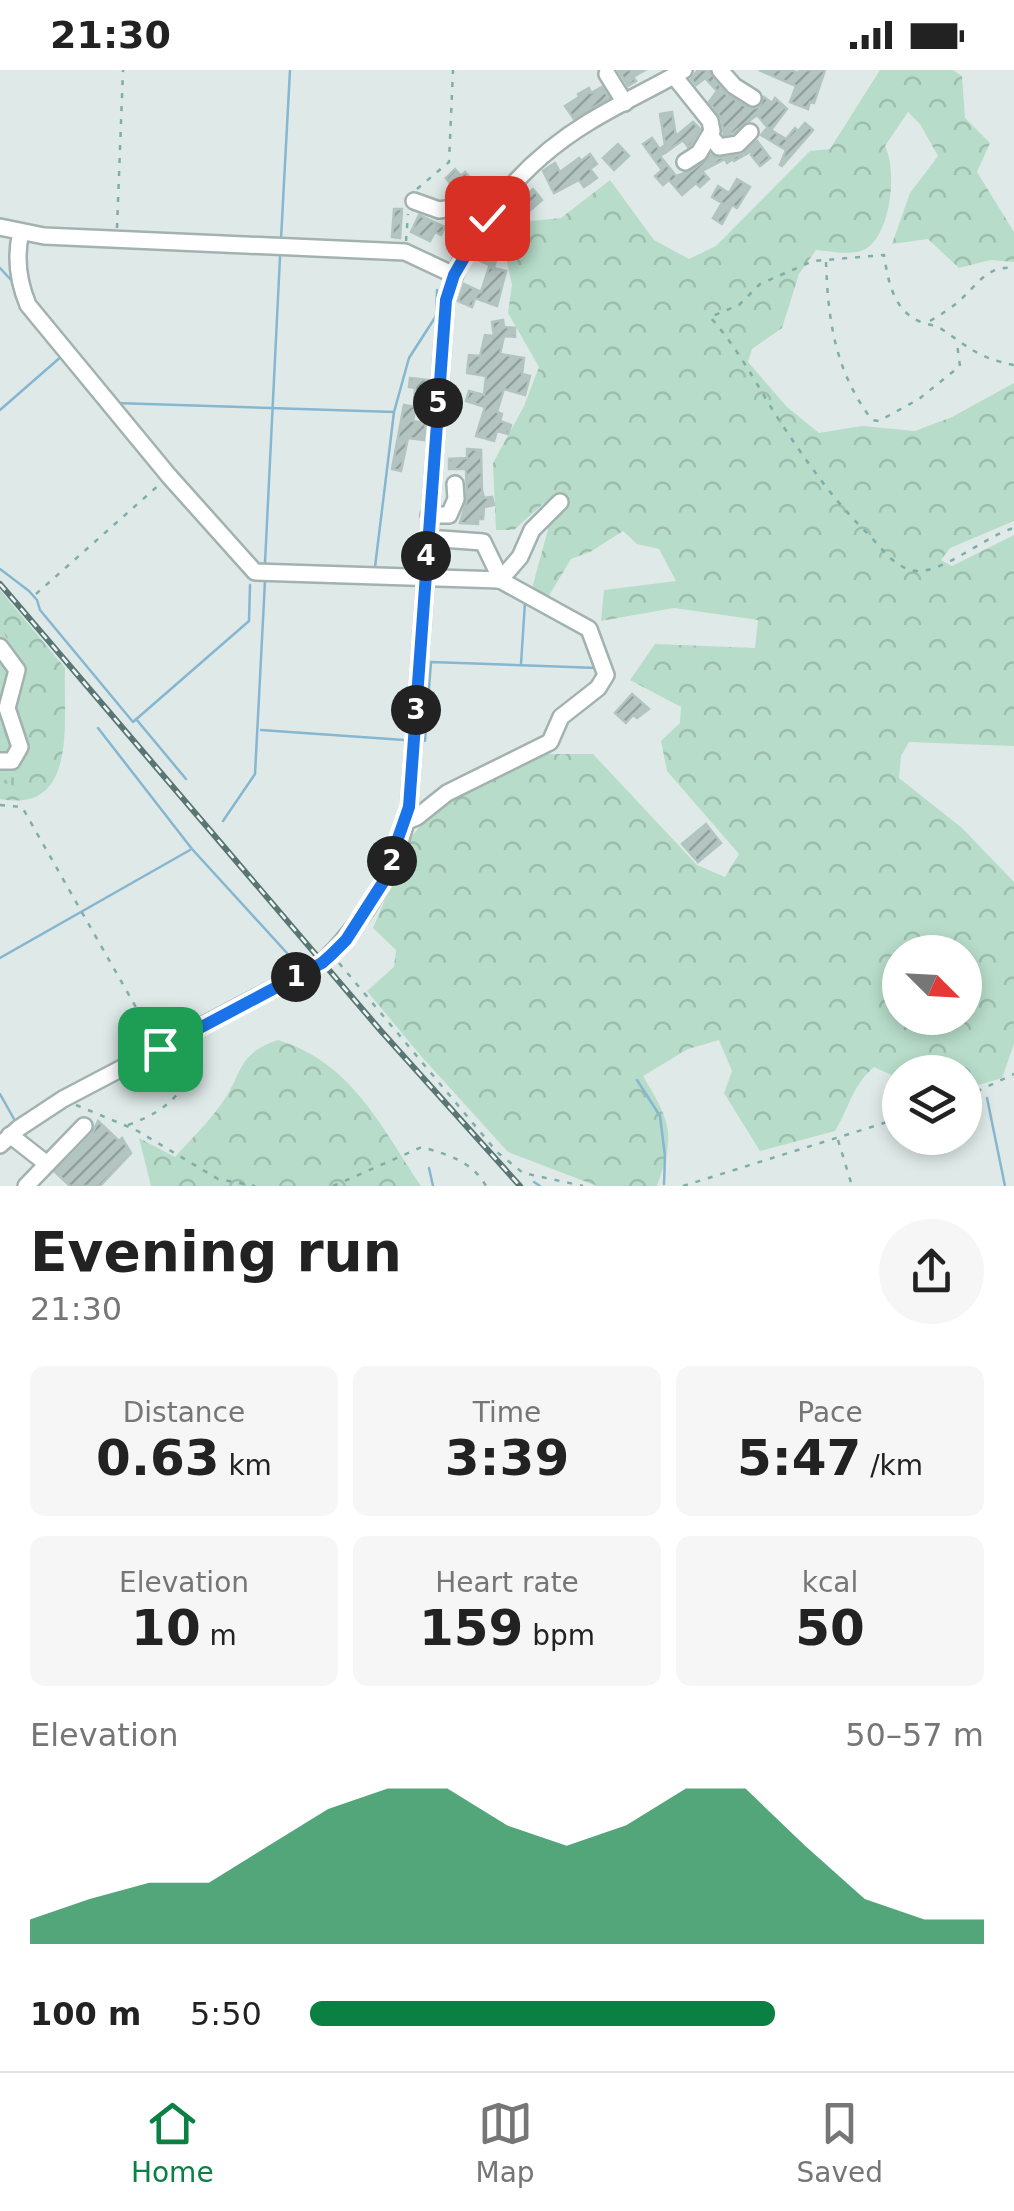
<!DOCTYPE html>
<html lang="en">
<head>
<meta charset="utf-8">
<style>
  body { margin:0; font-family:"DejaVu Sans",sans-serif; background:#f6f6f6; color:#222; height:100vh; display:flex; flex-direction:column; font-size:38px; white-space:nowrap }
  * { box-sizing:border-box; margin:0 }
  p { font-size:32px; color:#767676 }
  .icon { flex:none; width:55px; height:55px; fill:none; stroke:currentColor; stroke-width:2; stroke-linecap:round; stroke-linejoin:round }
  .map { position:relative; height:1116px; overflow:hidden }
  .panel { display:flex; flex-direction:column; background:#fff; flex:1 }
  .panel>* { flex:none }
  .needle { width:65px; rotate:114deg }
  .buttons { position:absolute; left:882px; top:865px; display:grid; gap:20px }
  .buttons a { display:grid; place-items:center; width:100px; height:100px; border-radius:50%; background:#fff; box-shadow:0 5px 15px #0003; font-size:50px }
  .pin { position:absolute; display:grid; place-items:center; width:85px; height:85px; color:#fff; margin:-42px; border-radius:20px; box-shadow:0 5px 15px #0006 }
  .km { position:absolute; width:50px; height:50px; margin:-25px; border-radius:50%; background:#222; color:#fff; font-size:28px; line-height:50px; text-align:center }
  .round { display:grid; place-items:center; flex:none; width:105px; height:105px; border-radius:52px; background:#f6f6f6 }
  .overview { display:flex; align-items:center; justify-content:space-between; height:170px; padding:0 30px }
  h1 { font-size:55px; font-weight:600; line-height:75px }
  .figures { display:grid; grid-template-columns:repeat(3,1fr); gap:15px; height:170px; padding:10px 30px }
  .figures div { display:grid; align-content:center; border-radius:15px; background:#f6f6f6; text-align:center }
  .figures b { font-size:50px; font-weight:600 }
  .figures small { font-size:28px; font-weight:400 }
  .figures p { font-size:28px }
  .chart { height:280px; padding:20px 30px }
  .chart p { display:flex; justify-content:space-between }
  .chart svg { width:100%; height:180px; margin-top:10px; fill:#0b8043; opacity:.7 }
  ul { padding:0 30px; list-style:none; font-size:32px }
  li { display:grid; grid-template-columns:160px 120px 1fr; align-items:center; height:75px }
  li i { height:25px; border-radius:12px; background:#0b8043 }
  .status { display:flex; justify-content:space-between; align-items:center; height:70px; padding:0 50px; background:#fff; direction:ltr }
  .status svg { height:28px; fill:currentColor }
  .dock { display:flex; justify-content:space-around; align-items:center; height:140px; border-top:2px solid #e0e0e0; background:#fff; font-size:28px; color:#767676 }
  .dock a { display:grid; justify-items:center; gap:5px }
  .dock .current { color:#0b8043 }
  .map>svg:first-child { display:block }
  .forest { fill:url(#forest-crowns); fill-rule:evenodd }
  .park { fill:url(#park-tufts) }
  .lines { fill:none; stroke-linecap:round; stroke-linejoin:round }
  .stream { stroke:#86b6d0; stroke-width:2.5 }
  .building { fill:url(#building-hatch); stroke:#b2c4c0; stroke-width:2.5 }
  .minor-casing { stroke:#a2b2b0; stroke-width:20 }
  .path { stroke:#7faea9; stroke-width:2.5; stroke-dasharray:5 8; stroke-linecap:butt }
  .minor { stroke:#fff; stroke-width:15 }
  .rail-casing { stroke:#5a7674; stroke-width:6 }
  .rail { stroke:#eff7f5; stroke-width:2.5; stroke-dasharray:8; stroke-linecap:butt }
  .route-casing { stroke:#fff; stroke-width:20 }
  .route { stroke:#1a73e8; stroke-width:12 }
</style>
</head>
<body>
<div class="status"><b>21:30</b><svg viewBox="0 0 49 12"><path d="M0 12V9h3v3zM5 12V6h3v6zM10 12V3h3v9zM15 12V0h3v12zM26 1h20v11H26zM47 4h2v5h-2z"/></svg></div>
<div class="map">
<svg width="1014" height="1116" viewBox="0 0 1014 1116">
  <defs>
    <pattern id="forest-crowns" width="20" height="18" patternUnits="userSpaceOnUse" patternTransform="scale(2.5)"><rect width="20" height="18" fill="#b7dcc9"/><path d="M2 6a3 3 0 1 1 6 0M12 15a3 3 0 1 1 6 0" fill="none" stroke="#9dbead"/></pattern>
    <pattern id="park-tufts" width="24" height="20" patternUnits="userSpaceOnUse" patternTransform="scale(2.5)"><rect width="24" height="20" fill="#b7dcc9"/><path d="M3 7l-1-3M5 7V3M7 7l1-3M15 17l-1-3M17 17v-4M19 17l1-3" fill="none" stroke="#9dbead"/></pattern>
    <pattern id="building-hatch" width="6" height="6" patternUnits="userSpaceOnUse" patternTransform="scale(2.5)"><rect width="6" height="6" fill="#b4c5c1"/><path d="M-1 1l2-2M0 6l6-6M5 7l2-2" fill="none" stroke="#92a19e"/></pattern>
  </defs>
  <rect width="100%" height="100%" fill="#dfeae8"/>
  <g class="forest">
    <path d="M880,0h73l9,6 3,42 25,25 -13,29 37,60v30l-23,-2 -32,8 -31,-29 -36,5 18,-51 28,-37 -18,-32 -12,-12 -23,34c12,24 6,80 -14,99 -13,13 -39,6 -55,5l-17,24 -17,54 -30,21 -4,13 39,45 32,26 43,-7 53,5 37,-14 62,-34v138l-64,27 -9,12 11,6 62,-31v211l-105,-4 -8,14 -2,22 63,50 52,54v162l-12,34 -37,11v-17h-65v7l-26,-12c-22,19 -24,39 -39,64l-75,20 -36,-58 8,-22 -13,-31 -31,9 -45,27c28,47 33,57 14,110h-60l-89,-34 -87,-96 -54,-65 27,-24 2,-17 -23,-22 39,-92 25,-31 102,-51h54l104,111 28,12 14,-23 -72,-83 -6,-30 19,-18 1,-16 -51,-27 25,-36 100,4 3,-28 -84,-12 -73,13 3,-31 72,-9 -17,-32 -22,-5 -14,-13 -33,21 -19,7 -24,40 -16,-7 22,-81 -9,-8 -30,27h-18l-3,-67 31,-57 15,-39 -31,-54 4,-28 -13,-61 62,-6 49,-38 44,60 35,19 27,-13 94,-95 20,-2zM900,882h65v66h-65z"/>
    <path d="M0,520l65,78c-2,52 14,146 -65,131z"/>
    <path d="M278,970c73,22 103,86 143,146h-270l-12,-48 36,19c15,-17 34,-35 47,-54 22,-31 14,-49 56,-63z"/>
  </g>
  <path class="park" d="M0,556l32,45 -8,29 6,61 -15,25 -15,-4z"/>
  <g class="lines">
    <g class="stream">
      <path d="M281,169l9,-169"/>
      <path d="M0,198l12,13"/>
      <path d="M116,333l278,9"/>
      <path d="M0,340l63,-55"/>
      <path d="M265,493l15,-306"/>
      <path d="M375,497l19,-155 15,-54 27,-42 1,-26"/>
      <path d="M0,499l29,22 8,9 3,10 93,112 116,-101 1,-36"/>
      <path d="M521,594l4,-62"/>
      <path d="M136,649l50,60"/>
      <path d="M98,658l94,121 105,115"/>
      <path d="M261,660l143,10"/>
      <path d="M425,671l6,-79 167,6"/>
      <path d="M223,751l32,-47 10,-193"/>
      <path d="M0,888l190,-108"/>
      <path d="M637,1010l23,36 5,40 -1,28"/>
      <path d="M0,1024l14,25"/>
      <path d="M987,1028l18,88"/>
      <path d="M429,1098l4,18"/>
      <path d="M534,1112l6,4"/>
    </g>
  </g>
  <g class="building">
    <path d="M618,0h27l-12,7 3,4 -8,5z"/>
    <path d="M698,0h11l17,24 24,15 9,-2 5,-10 8,6 3,-5 12,11 -16,21 15,9 9,-11 3,3 7,-8 8,7 -31,36 -2,-1 6,-15 -25,-15 6,-7 3,2 -13,-15 -24,18 -9,2 -3,-17 -12,-16 8,-11 -12,-13 -9,7 -5,-6z"/>
    <path d="M759,0h32l8,3 1,-3h25l-11,33 -4,-1 -2,7 -18,-7 6,-16z"/>
    <path d="M602,17l7,11 -35,21 -9,-13 14,-9 -1,-3 11,-6 2,5z"/>
    <path d="M672,42l4,24 17,-14 7,7 -9,16 -3,2 -5,-7 -18,13 -4,-5 4,-3 -5,-31z"/>
    <path d="M652,68l11,16 -3,2 16,20 15,-5 20,-16 9,3 21,-3 16,-14 13,17 -10,8 -9,-11 4,-6 -21,12 -1,-2 -6,4 -2,-4 -23,12 7,8 -9,8 -4,-4 -14,12 -13,-15 -6,5 -8,-9 7,-6 -19,-26z"/>
    <path d="M618,74l11,12 -15,14 -11,-12z"/>
    <path d="M590,84l7,10 -7,5 7,9 -13,9 -5,-7 -25,13 -11,-22 12,-8 5,9 19,-14 2,3z"/>
    <path d="M455,99l6,7 4,-4 15,16 2,-3 9,7 -7,11 -21,-12 -8,3 -5,-6 2,-2 -6,-8z"/>
    <path d="M737,109l13,8 -13,21 -5,-3 -10,19 -9,-6 9,-15 -10,-6 6,-11 11,7z"/>
    <path d="M533,119l9,11 -14,12 -9,-11z"/>
    <path d="M394,139h8l-2,29 -8,-1z"/>
    <path d="M419,145l26,12 -4,8 -6,-3 -5,9 -19,-9z"/>
    <path d="M483,178l15,6 -4,13 -16,-7z"/>
    <path d="M489,197l17,4 -9,35 -22,-8 -3,9 -14,-6 6,-17 17,8z"/>
    <path d="M503,250l1,7 11,1v9l-11,-1 -4,18 24,4 -2,16 8,2 -5,19 -21,-6 -7,23 5,2 -2,7 11,4 -3,9 -11,-3 -3,10 -18,-5 9,-29 -19,-6 3,-10 15,4 2,-19 -19,-3 2,-18 11,1 5,-21 9,1 -2,-14z"/>
    <path d="M410,308l19,2 -2,25 -13,-1 1,-16 -6,-1z"/>
    <path d="M404,335l12,2 -3,14 13,2 -2,17 -16,-2 -7,33 -9,-2z"/>
    <path d="M467,379l14,1 1,40 2,8 8,-1 2,8 -10,2 -1,12h-5v5l-18,-1 7,-24 -1,-30h-17v-10l18,-1z"/>
    <path d="M632,624l17,15 -12,9 -4,-3 -7,8 -11,-10z"/>
    <path d="M706,754l15,19 -23,19 -16,-18z"/>
    <path d="M98,1051l21,20 3,-3 9,15 -31,33h-30l-15,-14 37,-38z"/>
  </g>
  <g class="lines">
    <g class="minor-casing">
      <g id="minor">
        <path d="M720,0l14,16 19,12"/>
        <path d="M607,4l18,29"/>
        <path d="M674,6l36,45 2,10 -13,22 -14,9"/>
        <path d="M710,65l9,12 19,-3 12,-12"/>
        <path d="M414,131l25,9 28,-4 20,12"/>
        <path d="M0,157l44,9 361,16 49,23"/>
        <path d="M21,162c-6,25 -3,49 7,73l141,171 86,96 245,8 89,49 17,46 -8,13 -37,29 -11,25 -103,51 -30,24 -10,4"/>
        <path d="M429,445h20l7,-16 -1,-15"/>
        <path d="M427,468l56,4 13,27 2,11"/>
        <path d="M500,510l20,-23 12,-27 28,-28"/>
        <path d="M0,577l17,23 -10,38 13,39 -8,14h-12"/>
        <path d="M10,1065l37,29"/>
        <path d="M0,1075l19,-17 44,-29 259,-136c43,-42 76,-96 87,-156l37,-507c22,-74 77,-138 143,-178 31,-19 64,-34 95,-52"/>
        <path d="M26,1116l58,-60"/>
      </g>
    </g>
    <g class="path">
      <path d="M417,119l32,-27 4,-92"/>
      <path d="M117,158l6,-158"/>
      <path d="M406,171l2,-27"/>
      <path d="M826,192c2,59 9,109 46,158l7,1 40,-22 41,-33 -3,-22"/>
      <path d="M930,251c10,-6 20,-12 28,-19 19,-16 28,-37 56,-34"/>
      <path d="M1014,295c-35,-7 -43,-16 -71,-35 -7,-5 -15,-5 -22,-8 -28,-11 -33,-42 -37,-67l-71,6 -53,23 -21,21 -29,12c31,34 51,77 77,115 24,36 50,72 81,102 14,14 26,34 48,37 28,2 69,-35 98,-43"/>
      <path d="M36,524l124,-110"/>
      <path d="M0,735l22,2 132,232"/>
      <path d="M339,893l158,189 26,21 60,13"/>
      <path d="M965,1027l49,-23"/>
      <path d="M76,1035l60,25 82,49 37,7"/>
      <path d="M128,1055c44,-16 61,-36 72,-82"/>
      <path d="M838,1070l14,46"/>
      <path d="M333,1116l89,-39c26,8 50,14 64,39"/>
      <path d="M683,1116l217,-68"/>
    </g>
    <use href="#minor" class="minor"/>
    <g class="rail-casing">
      <path id="rail" d="M0,514l381,447 139,155"/>
    </g>
    <use href="#rail" class="rail"/>
  </g>
  <g class="lines">
    <g class="route-casing">
      <path id="route" d="M160,979l162,-86 10,-9 14,-14 36,-56 27,-77 37,-507 8,-25 33,-57"/>
    </g>
    <use href="#route" class="route"/>
  </g>
</svg>
<div class="buttons">
<a><svg class="needle" viewBox="-14 -14 28 28"><path d="M0-13l5 13h-10z" fill="#e53935"/><path d="M0 13l5-13h-10z" fill="#767676"/></svg></a>
<a><svg class="icon" aria-label="layers" viewBox="0 0 24 24"><path d="M12 4l9 5-9 5-9-5zM3 14l9 5 9-5"/></svg></a>
</div>
<div class="pin" style="left:160px;top:979px;background:#1e9e55"><svg class="icon" aria-label="arrive" viewBox="0 0 24 24"><path d="M6 21V4h12l-3 4 3 4H6"/></svg></div>
<div class="pin" style="left:487px;top:148px;background:#d93025"><svg class="icon" aria-label="check" viewBox="0 0 24 24"><path d="M5 12l5 5 9-10"/></svg></div>
<b class="km" style="left:296px;top:907px">1</b>
<b class="km" style="left:392px;top:791px">2</b>
<b class="km" style="left:416px;top:640px">3</b>
<b class="km" style="left:426px;top:486px">4</b>
<b class="km" style="left:438px;top:333px">5</b>
</div>
<section class="panel">
<div class="overview"><div><h1>Evening run</h1><p>21:30</p></div><a class="round"><svg class="icon" aria-label="share" viewBox="0 0 24 24"><path d="M12 15V3M7 8l5-5 5 5M5 13v7h14v-7"/></svg></a></div>
<div class="figures">
<div><p>Distance</p><b>0.63<small> km</small></b></div>
<div><p>Time</p><b>3:39</b></div>
<div><p>Pace</p><b>5:47<small> /km</small></b></div>
</div>
<div class="figures">
<div><p>Elevation</p><b>10<small> m</small></b></div>
<div><p>Heart rate</p><b>159<small> bpm</small></b></div>
<div><p>kcal</p><b>50</b></div>
</div>
<div class="chart"><p><span>Elevation</span>50–57 m</p>
<svg viewBox="0 0 160 44" preserveAspectRatio="none"><path d="M0 44V38L10 33L20 29L30 29L40 20L50 11L60 6L70 6L80 15L90 20L100 15L110 6L120 6L130 20L140 33L150 38L160 38V44z"/></svg>
</div>
<ul>
<li><b>100 m</b>5:50<i style="width:69%"></i></li>
</ul>
</section>
<nav class="dock">
<a class="current"><svg class="icon" aria-label="home" viewBox="0 0 24 24"><path d="M3 11l9-7 9 7M6 9v11h12V9"/></svg>Home</a>
<a><svg class="icon" aria-label="map" viewBox="0 0 24 24"><path d="M3 6l6-2 6 2 6-2v14l-6 2-6-2-6 2zM9 4v14M15 6v14"/></svg>Map</a>
<a><svg class="icon" aria-label="saved" viewBox="0 0 24 24"><path d="M7 4h10v16l-5-4-5 4z"/></svg>Saved</a>
</nav>
</body>
</html>
